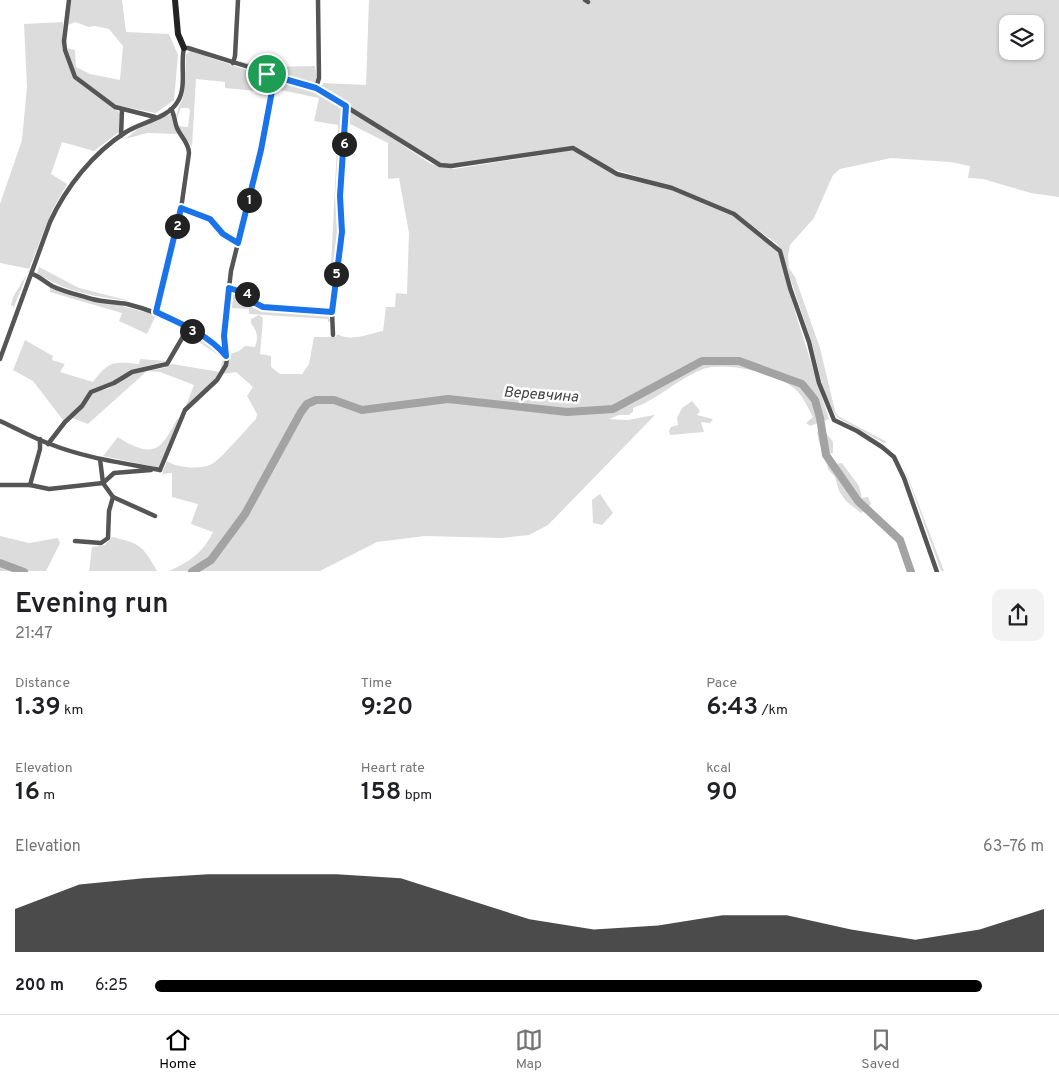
<!DOCTYPE html>
<html lang="en">
<head>
<meta charset="utf-8">
<style>
  body { margin:0; font-family:Overpass,sans-serif; background:#f2f2f2; color:#202124; height:100vh; display:flex; flex-direction:column; font-size:19px; white-space:nowrap }
  * { box-sizing:border-box; margin:0 }
  p { font-size:16px; color:#757577 }
  .icon { flex:none; width:28px; height:28px; fill:none; stroke:currentColor; stroke-width:2; stroke-linecap:round; stroke-linejoin:round }
  .map { position:relative; height:572px; overflow:hidden }
  .panel { display:flex; flex-direction:column; background:#fff; flex:1 }
  .panel>* { flex:none }
  .buttons { position:absolute; left:999px; top:15px; display:grid; gap:10px }
  .buttons a { display:grid; place-items:center; width:45px; height:45px; border-radius:10px; background:#fff; box-shadow:0 1px 4px #0004; font-size:25px }
  .pin { position:absolute; display:grid; place-items:center; width:42px; height:42px; color:#fff; margin:-21px; border:2px solid #fff; border-radius:50%; box-shadow:0 1px 5px #0007 }
  .km { position:absolute; width:25px; height:25px; margin:-12px; border-radius:50%; background:#222; color:#fff; font-size:14px; line-height:25px; text-align:center }
  .round { display:grid; place-items:center; flex:none; width:52px; height:52px; border-radius:10px; background:#f2f2f2 }
  .summary { display:flex; align-items:center; justify-content:space-between; height:85px; padding:0 15px }
  h1 { font-size:28px; font-weight:600; line-height:38px }
  .metrics { display:grid; grid-template-columns:repeat(3,1fr); gap:8px; height:85px; padding:5px 15px }
  .metrics div { display:grid; align-content:center }
  .metrics b { font-size:25px; font-weight:600 }
  .metrics small { font-size:14px; font-weight:400 }
  .metrics p { font-size:14px }
  .chart { height:140px; padding:10px 15px }
  .chart p { display:flex; justify-content:space-between }
  .chart svg { width:100%; height:90px; margin-top:5px; fill:#000; opacity:.7 }
  ul { padding:0 15px; list-style:none; font-size:16px }
  li { display:grid; grid-template-columns:80px 60px 1fr; align-items:center; height:38px }
  li i { height:12px; border-radius:6px; background:#000 }
  .tabs { display:flex; justify-content:space-around; align-items:center; height:70px; border-top:1px solid #e0e0e0; background:#fff; font-size:14px; color:#757577 }
  .tabs a { display:grid; justify-items:center; gap:2px }
  .tabs .selected { color:#000 }
  .map>svg:first-child { display:block }
  .green { fill:#dcdcdc; fill-rule:evenodd }
  .lines { fill:none; stroke-linecap:round; stroke-linejoin:round }
  .river { stroke:#a3a3a3; stroke-width:8 }
  .street { stroke:#555; stroke-width:4.5 }
  .secondary { stroke:#222; stroke-width:6 }
  .route-casing { stroke:#fff; stroke-width:10 }
  .route { stroke:#1a73e8; stroke-width:6 }
  .labels { text-anchor:middle; stroke-width:5; stroke-linejoin:round; paint-order:stroke }
  .water-label { font-size:15px; font-style:italic; fill:#444; stroke:#fff }
</style>
</head>
<body>
<div class="map">
<svg width="1059" height="572" viewBox="0 0 1059 572">
  <rect width="100%" height="100%" fill="#fff"/>
  <g class="green">
    <path d="M71,0h51l4,32 43,2 9,21 -4,45 -18,13 -41,-8 -39,-30 -9,-27 8,2 1,17 14,7 30,6 3,-34 -14,-17 -15,-3 -5,1 -14,-5 -7,3z"/>
    <path d="M369,0h213l5,3 1,-3h471v197l-28,-4 -48,-14 -15,-1 2,-12 -20,-4 -59,-4 -51,11 -7,6 -19,43 -24,27 -2,11 1,12 6,9 25,71 15,63 3,5 49,26 -3,1 -46,-25c-17,-22 -19,-54 -28,-80 -9,-29 -20,-58 -29,-88l-4,-6 -40,-30 -77,-31 -50,-15 -18,-12 -20,-9 -120,18 -12,-2 -120,-74 3,-6 43,2zM1008,24h27v27h-27z"/>
    <path d="M63,22l-1,26 11,30 47,35 -1,19 -25,19 -32,-9 -11,32 16,10 -15,27 -38,96 -3,-2 2,-8 17,-28 -30,-6v-59l22,-64 5,-53 -3,-63z"/>
    <path d="M190,51l72,24 7,10 -2,7 -42,-4v-6l-29,-3 -4,68 -14,-21 10,1 2,-17 -2,-2h-7l-5,12c0,-10 6,-17 8,-27 2,-12 1,-25 2,-38z"/>
    <path d="M239,61l27,6 49,-1 2,15 -6,3 -7,-1 -62,-20z"/>
    <path d="M274,79c19,6 60,16 70,35l-4,117 -9,78 -3,1 -66,-5 -4,-3 71,5 9,-182 -24,-4 5,-23 -43,-9z"/>
    <path d="M350,110l81,54 23,5 119,-19 45,26 51,12 66,29 43,34 18,64 33,104 -19,7 -4,-3 7,-6c-6,-11 -10,-21 -19,-29 -18,-15 -69,-27 -91,-19 -26,10 -44,30 -70,39v4l-4,3h-10l-10,4 19,1 31,-6 -4,1 -107,110 -19,10 -27,3 -77,-2 -48,6 -57,29h-151c19,-8 35,-19 44,-39l-22,-8 7,-20 -26,-7v-24l-10,1 5,-13c10,7 34,9 45,3 9,-5 35,-36 44,-45l1,-5 -10,-18 6,-9 -17,-15 -13,2 5,-11v-8l11,-4 6,-5 10,1c4,-11 2,-15 -4,-24v-4l8,-4 4,3 -3,36 11,2v11l9,7h22l7,-10 5,-27h22l1,-3c13,8 32,0 46,-3l3,-24h9l1,-14 11,1 2,-61 -10,-55 -11,1v-36l-38,-19z"/>
    <path d="M172,113l1,11 5,10 -31,-1 -22,6 13,-10z"/>
    <path d="M39,267l40,21 51,13c-34,-4 -65,-9 -93,-28z"/>
    <path d="M50,287l106,28 -9,19 -28,-13 3,-8 -72,-21z"/>
    <path d="M232,291c17,4 16,12 29,18l66,5 4,7 -3,1v-3l-79,-5v-5l-19,-1z"/>
    <path d="M189,331l3,1 27,18 6,11c-7,20 -24,32 -40,47l9,-23 -34,-13 -13,-1 -59,53 -16,-6 23,-27 13,-2 24,-16 32,-5 8,-4 48,8 3,-14 -36,-24z"/>
    <path d="M25,340l28,16 -1,4 13,4 -5,8 33,10c17,-22 20,-20 46,-18l1,-5 26,2 -34,9 -20,14 -20,6 -13,17 -16,13 -30,-39 -20,-11z"/>
    <path d="M692,401l8,10 -3,4 16,4 -3,4 -9,-1 3,10 -34,3 -1,-4 2,-4 7,-2 -1,-7 5,-10z"/>
    <path d="M179,416l-4,18 -15,34 -57,-12 15,-19c10,7 29,18 41,9 8,-6 15,-22 20,-30z"/>
    <path d="M817,432l10,2 6,8v11l-4,1c-10,-5 -10,-11 -12,-22z"/>
    <path d="M900,456l44,115h-3z"/>
    <path d="M830,458l5,6 7,-1 17,23 3,12 6,-1 3,7 -10,9 -15,-12 -7,-10 -4,-14 -7,-8 -2,-9z"/>
    <path d="M600,494l13,19 -11,12 -9,-2 -1,-23z"/>
    <path d="M0,536l29,7 29,-5 2,5 -14,28h-46z"/>
    <path d="M112,537c28,6 31,9 45,34h-68l3,-24 13,-2z"/>
  </g>
  <g class="lines">
    <g class="river">
      <path d="M0,563l24,9"/>
      <path d="M192,572l19,-12 34,-46 56,-102 6,-8 9,-4h18l28,10 86,-11 119,13 46,-3 89,-48h37l63,23 13,16 5,18 6,37 32,46 42,39 11,32"/>
    </g>
    <g class="street">
      <path d="M69,0l-5,41 1,9 10,27 40,30 40,10"/>
      <path d="M585,0l3,2"/>
      <path d="M233,63l2,-7 3,-56"/>
      <path d="M316,88l3,-10 -1,-78"/>
      <path d="M121,136l1,-26"/>
      <path d="M181,209l29,10 13,14 15,10"/>
      <path d="M32,274c7,2 13,8 20,12 12,6 27,9 40,13 11,3 23,3 35,5 28,7 85,29 100,55l-1,6 -9,15 -32,30 -25,60"/>
      <path d="M229,288l16,5 10,10 8,4 69,5"/>
      <path d="M156,313l25,-104 8,-56c0,-10 -8,-16 -12,-25 -3,-7 -2,-13 -6,-19"/>
      <path d="M333,335l-1,-23 10,-80 -2,-36 6,-90"/>
      <path d="M225,354l-1,-23 7,-60 30,-121 11,-59 -5,-17"/>
      <path d="M0,359l50,-137c16,-35 43,-69 76,-90 16,-10 43,-14 52,-31 9,-15 2,-37 6,-53h4l128,40 124,77 11,1 122,-18 44,26 55,14 62,26 46,37 10,37 19,54 10,41 15,37 23,11 25,16 12,10 10,21 33,94"/>
      <path d="M0,421c16,7 33,17 50,23 35,14 73,19 110,26"/>
      <path d="M48,444l17,-22 17,-16 9,-14 23,-9 18,-11 35,-8 21,-36"/>
      <path d="M103,483l11,-10 37,-3"/>
      <path d="M0,485h30l19,4 54,-6"/>
      <path d="M30,485l10,-36v-10"/>
      <path d="M113,497l42,19"/>
      <path d="M75,541l26,2 7,-5 1,-27 4,-14 -10,-14 -3,-24"/>
    </g>
    <path class="secondary" d="M175,0l3,34 6,14"/>
  </g>
  <g class="lines">
    <g class="route-casing">
      <path id="route" d="M267,74l49,14 30,18 -6,90 2,36 -10,80 -69,-5 -8,-4 -10,-10 -16,-5 -5,48 2,20c-17,-21 -46,-33 -70,-44l25,-104 29,11 13,15 15,9 23,-93 11,-59z"/>
    </g>
    <use href="#route" class="route"/>
  </g>
  <g class="labels">
    <g class="water-label">
      <text transform="translate(541 394) rotate(4)" y="5">Веревчина</text>
    </g>
  </g>
</svg>
<div class="buttons">
<a><svg class="icon" aria-label="layers" viewBox="0 0 24 24"><path d="M12 4l9 5-9 5-9-5zM3 14l9 5 9-5"/></svg></a>
</div>
<div class="pin" style="left:267px;top:74px;background:#1e9e55"><svg class="icon" aria-label="arrive" viewBox="0 0 24 24"><path d="M6 21V4h12l-3 4 3 4H6"/></svg></div>
<b class="km" style="left:249px;top:200px">1</b>
<b class="km" style="left:177px;top:226px">2</b>
<b class="km" style="left:192px;top:331px">3</b>
<b class="km" style="left:247px;top:294px">4</b>
<b class="km" style="left:336px;top:274px">5</b>
<b class="km" style="left:344px;top:144px">6</b>
</div>
<section class="panel">
<div class="summary"><div><h1>Evening run</h1><p>21:47</p></div><a class="round"><svg class="icon" aria-label="share" viewBox="0 0 24 24"><path d="M12 15V3M7 8l5-5 5 5M5 13v7h14v-7"/></svg></a></div>
<div class="metrics">
<div><p>Distance</p><b>1.39<small> km</small></b></div>
<div><p>Time</p><b>9:20</b></div>
<div><p>Pace</p><b>6:43<small> /km</small></b></div>
</div>
<div class="metrics">
<div><p>Elevation</p><b>16<small> m</small></b></div>
<div><p>Heart rate</p><b>158<small> bpm</small></b></div>
<div><p>kcal</p><b>90</b></div>
</div>
<div class="chart"><p><span>Elevation</span>63–76 m</p>
<svg viewBox="0 0 160 44" preserveAspectRatio="none"><path d="M0 44V23L10 11L20 8L30 6L40 6L50 6L60 8L70 18L80 28L90 33L100 31L110 26L120 26L130 33L140 38L150 33L160 23V44z"/></svg>
</div>
<ul>
<li><b>200 m</b>6:25<i style="width:93%"></i></li>
</ul>
</section>
<nav class="tabs">
<a class="selected"><svg class="icon" aria-label="home" viewBox="0 0 24 24"><path d="M3 11l9-7 9 7M6 9v11h12V9"/></svg>Home</a>
<a><svg class="icon" aria-label="map" viewBox="0 0 24 24"><path d="M3 6l6-2 6 2 6-2v14l-6 2-6-2-6 2zM9 4v14M15 6v14"/></svg>Map</a>
<a><svg class="icon" aria-label="saved" viewBox="0 0 24 24"><path d="M7 4h10v16l-5-4-5 4z"/></svg>Saved</a>
</nav>
</body>
</html>
